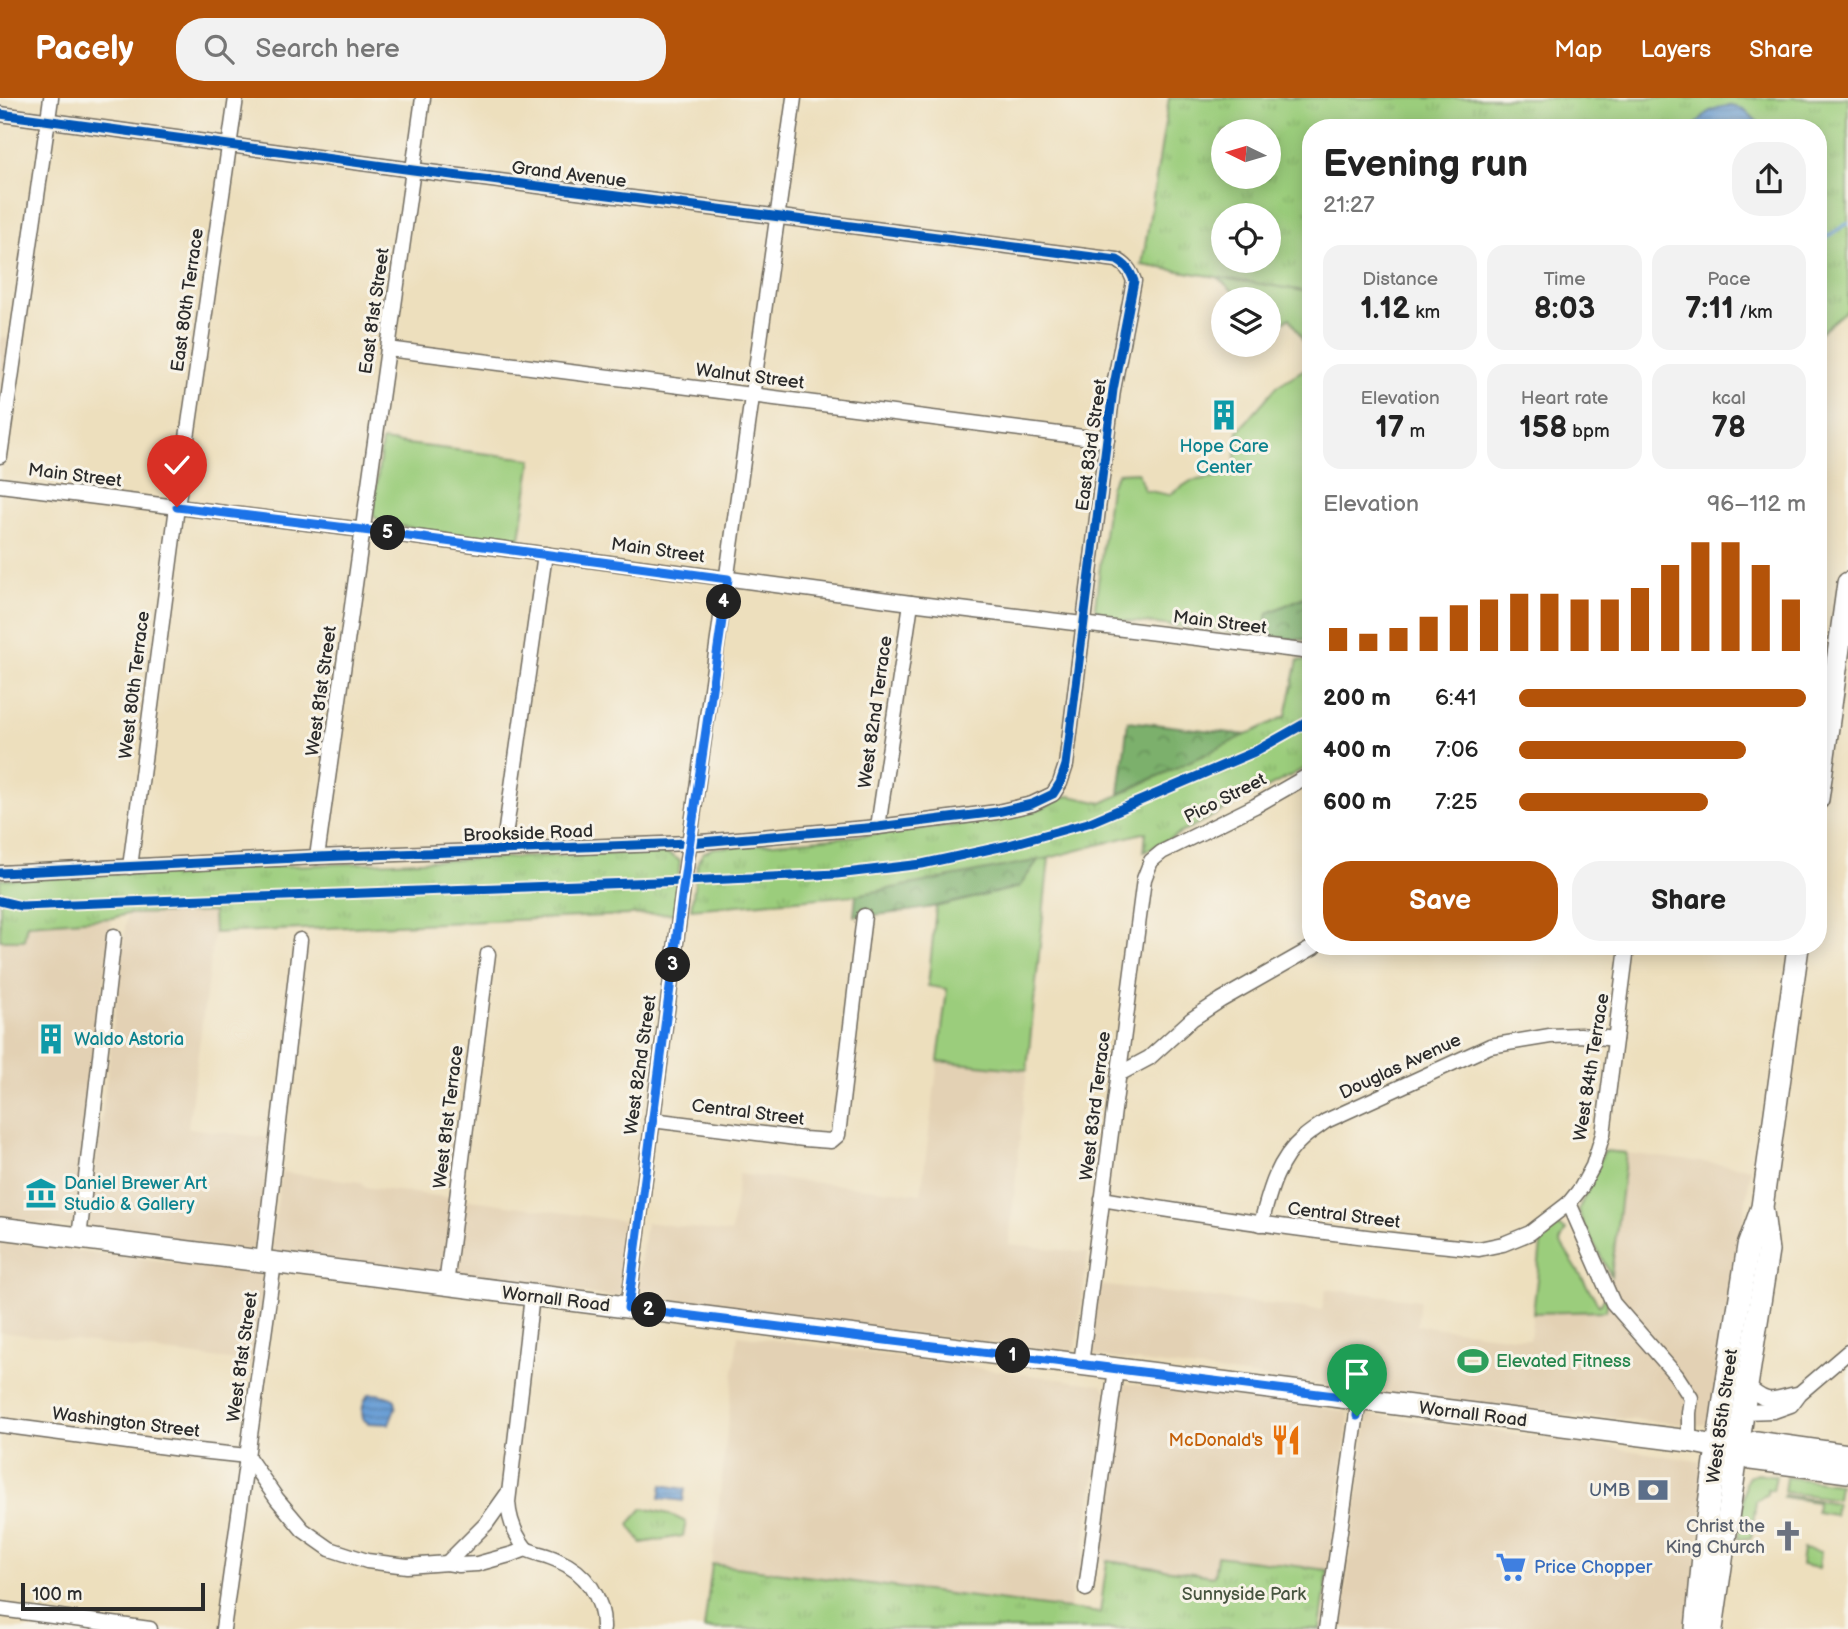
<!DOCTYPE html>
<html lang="en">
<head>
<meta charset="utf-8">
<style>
  body { margin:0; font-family:"Balsamiq Sans",sans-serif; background:#f2f2f2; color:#222; height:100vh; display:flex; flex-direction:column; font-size:26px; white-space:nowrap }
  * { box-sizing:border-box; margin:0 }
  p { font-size:23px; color:#767676 }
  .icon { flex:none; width:38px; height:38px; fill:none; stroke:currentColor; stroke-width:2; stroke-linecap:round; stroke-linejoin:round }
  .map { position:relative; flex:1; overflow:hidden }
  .drawer { position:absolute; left:1302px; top:21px; width:525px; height:836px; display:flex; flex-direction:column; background:#fff; border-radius:28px; box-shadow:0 4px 18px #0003 }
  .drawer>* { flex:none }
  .needle { width:46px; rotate:275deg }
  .tools { position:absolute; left:1211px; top:21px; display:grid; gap:14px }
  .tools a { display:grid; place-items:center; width:70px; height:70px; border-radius:50%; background:#fff; box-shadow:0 4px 18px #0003; font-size:35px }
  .scale { position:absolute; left:21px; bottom:18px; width:184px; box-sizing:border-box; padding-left:7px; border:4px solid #2b2b2b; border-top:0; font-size:19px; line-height:24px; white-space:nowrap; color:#2b2b2b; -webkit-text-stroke:5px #f7f3e8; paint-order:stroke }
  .pin { position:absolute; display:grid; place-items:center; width:60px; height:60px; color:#fff; margin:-72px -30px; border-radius:50% 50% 50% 0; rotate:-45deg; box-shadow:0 0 7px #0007 }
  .pin .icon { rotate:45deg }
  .km { position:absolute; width:35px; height:35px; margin:-18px; border-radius:50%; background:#222; color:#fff; font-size:19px; line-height:35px; text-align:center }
  .round { display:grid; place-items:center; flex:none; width:74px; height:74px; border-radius:28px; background:#f2f2f2 }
  .overview { display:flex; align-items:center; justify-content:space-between; height:119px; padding:0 21px }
  h1 { font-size:38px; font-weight:800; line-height:52px }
  .metrics { display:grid; grid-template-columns:repeat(3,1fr); gap:10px; height:119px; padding:7px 21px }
  .metrics div { display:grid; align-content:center; border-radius:18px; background:#f2f2f2; text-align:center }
  .metrics b { font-size:30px; font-weight:800 }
  .metrics small { font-size:19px; font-weight:400 }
  .metrics p { font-size:19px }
  .chart { height:196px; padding:14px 21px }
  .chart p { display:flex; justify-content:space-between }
  .chart svg { width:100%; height:126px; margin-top:7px; stroke:#b45309; stroke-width:6 }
  .primary-button { display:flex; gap:14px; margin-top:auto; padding:14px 21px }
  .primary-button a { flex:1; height:80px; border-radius:28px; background:#b45309; color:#fff; font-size:28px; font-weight:800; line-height:80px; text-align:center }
  .primary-button a+a { background:#f2f2f2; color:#222 }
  ul { padding:0 21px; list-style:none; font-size:23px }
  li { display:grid; grid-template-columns:112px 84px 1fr; align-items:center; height:52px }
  li i { height:18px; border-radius:9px; background:#b45309 }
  header { display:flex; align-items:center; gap:42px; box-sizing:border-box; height:98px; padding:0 35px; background:#b45309; color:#fff }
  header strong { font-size:33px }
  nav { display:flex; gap:38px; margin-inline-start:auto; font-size:24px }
  .search { width:490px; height:63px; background:#f2f2f2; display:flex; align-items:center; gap:18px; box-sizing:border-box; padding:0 24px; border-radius:28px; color:#767676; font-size:26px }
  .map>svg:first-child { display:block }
  .built { fill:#e3d1b4 }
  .green { fill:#9bcd7c; stroke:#637c54; stroke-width:2 }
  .forest { fill:url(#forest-crowns); stroke:#546e4c; stroke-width:2 }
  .park { fill:url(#park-tufts); stroke:#637c54; stroke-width:2; fill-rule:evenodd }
  .water { fill:url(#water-rules); stroke:#4a6480; stroke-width:2 }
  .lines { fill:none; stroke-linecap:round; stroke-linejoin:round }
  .stream { stroke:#699ed5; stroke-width:3.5 }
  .minor-casing { stroke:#6f6a5e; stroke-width:17 }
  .secondary-casing { stroke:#6f6a5e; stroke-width:24 }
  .minor { stroke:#fff; stroke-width:14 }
  .secondary { stroke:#fff; stroke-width:21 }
  .cycleway-casing { stroke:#f7f3e8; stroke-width:13 }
  .cycleway { stroke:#0057b8; stroke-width:9 }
  .route-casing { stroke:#fff; stroke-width:14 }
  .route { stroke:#1a73e8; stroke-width:9 }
  .labels { text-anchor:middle; stroke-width:6; stroke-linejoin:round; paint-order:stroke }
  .street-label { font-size:18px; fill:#2b2b2b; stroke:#f7f3e8 }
  .culture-label { font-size:18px; fill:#0d838f; stroke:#f7f3e8; text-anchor:start }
  .leisure-label { font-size:18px; fill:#27864d; stroke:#f7f3e8; text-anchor:start }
  .food-label { font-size:18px; fill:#c56008; stroke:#f7f3e8; text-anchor:end }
  .service-label { font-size:18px; fill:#4e5e75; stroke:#f7f3e8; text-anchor:end }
  .worship-label { font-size:18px; fill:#5b616d; stroke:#f7f3e8; text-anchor:end }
  .shop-label { font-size:18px; fill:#366cbe; stroke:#f7f3e8; text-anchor:start }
  .park-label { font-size:18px; fill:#47543f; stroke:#f7f3e8 }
</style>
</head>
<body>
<header>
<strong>Pacely</strong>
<div class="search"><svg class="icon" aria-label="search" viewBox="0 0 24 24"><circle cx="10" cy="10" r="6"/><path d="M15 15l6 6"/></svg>Search here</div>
<nav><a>Map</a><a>Layers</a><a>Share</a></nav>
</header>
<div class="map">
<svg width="1848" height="1531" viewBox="0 0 1848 1531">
  <defs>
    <pattern id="forest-crowns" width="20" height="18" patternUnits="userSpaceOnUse" patternTransform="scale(1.75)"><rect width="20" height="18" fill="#7cb06c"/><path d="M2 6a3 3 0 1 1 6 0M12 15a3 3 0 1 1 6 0" fill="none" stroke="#668f59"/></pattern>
    <pattern id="park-tufts" width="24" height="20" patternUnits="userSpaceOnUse" patternTransform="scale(1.75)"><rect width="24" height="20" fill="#9bcd7c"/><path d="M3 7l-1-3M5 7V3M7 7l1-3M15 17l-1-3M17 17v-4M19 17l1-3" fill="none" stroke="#86b06b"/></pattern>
    <pattern id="water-rules" width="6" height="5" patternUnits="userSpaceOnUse" patternTransform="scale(1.75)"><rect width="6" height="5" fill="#699ed5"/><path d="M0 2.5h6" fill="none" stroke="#5781ad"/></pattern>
  </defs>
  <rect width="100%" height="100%" fill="#f7f3e8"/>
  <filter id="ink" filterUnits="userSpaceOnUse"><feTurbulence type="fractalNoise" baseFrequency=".0143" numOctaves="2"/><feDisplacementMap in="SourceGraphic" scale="14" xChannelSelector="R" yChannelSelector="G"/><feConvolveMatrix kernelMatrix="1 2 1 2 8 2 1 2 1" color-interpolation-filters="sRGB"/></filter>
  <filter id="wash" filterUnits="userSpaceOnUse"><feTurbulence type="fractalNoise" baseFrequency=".00686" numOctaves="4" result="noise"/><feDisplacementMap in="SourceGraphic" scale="28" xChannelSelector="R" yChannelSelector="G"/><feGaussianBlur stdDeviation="1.57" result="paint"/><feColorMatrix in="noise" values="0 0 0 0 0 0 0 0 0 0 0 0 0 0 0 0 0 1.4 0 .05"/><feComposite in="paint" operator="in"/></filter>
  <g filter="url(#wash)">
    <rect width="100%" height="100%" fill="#eddfbd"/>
    <g class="built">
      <path d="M0,239l13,1 -13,92z"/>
      <path d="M214,814v21l-26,195 83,10 -14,102 -4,11 -165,-22 39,-315z"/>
      <path d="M112,820l-38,305 -7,3 -67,-8v-278h24l2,-16z"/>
      <path d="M938,963l89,9 -18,174 79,9 -12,94 -4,6 -429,-54 -5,-3 -2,-6 10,-68 85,11 8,-59 182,20z"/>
      <path d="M1626,1055l125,15 -37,250 -7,6 -8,1 -158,-13 -447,-56 -4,-7 8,-64 224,25 4,-21 94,11 -3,25 113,14 3,-26 73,-2z"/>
      <path d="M281,1074l80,10 3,5 100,12 168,23 -11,73 -8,2 -340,-44 -1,-10z"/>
      <path d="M0,1144l258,30 6,11 -9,80 -255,-31z"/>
      <path d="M738,1237l364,50 5,6 -27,183 -7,7 -4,28 -357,-45z"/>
      <path d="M1127,1286l219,27 3,6 -21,153 -110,-14 -4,20 -107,-15 -9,-3 23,-170z"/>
      <path d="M1372,1317l230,31 96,15 9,5 -19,163h-331l-16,-3 26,-209z"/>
    </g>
    <g class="green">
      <path d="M1223,117l-6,62 94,15v62l-21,-36 -21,11v-30h-27l-25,-22 -75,-12z"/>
      <path d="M1311,267v229l-43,19 -5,23 -161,-18 -7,-11 15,-121 8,-13 20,-1 6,18 25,5 22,-14 43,-7 4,-43 39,-45z"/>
      <path d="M382,343l150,18 -13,86 -138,-22 -8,-8z"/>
      <path d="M1049,760l-22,212 -89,-9 9,-72 -19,-3 8,-79 83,-20 19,-27z"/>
      <path d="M1604,1053l22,2 -15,123 -30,-57 -2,-10z"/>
      <path d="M1555,1127l11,5 -6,12 39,63 6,-7 3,1 -2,12 -73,2 9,-77z"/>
      <path d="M1757,1375l19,3 -3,14 -6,-1v5l-11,7 -5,37 -13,1 7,-56 4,-7z"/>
      <path d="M1786,1379l53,7 -2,15 -53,-7z"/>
      <path d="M1784,1397l52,8 -2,12 -18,-3 1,-10 -34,-5z"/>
      <path d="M1803,1451l18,3 -2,16 -18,-3z"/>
    </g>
    <g class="forest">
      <path d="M1311,496v47l-48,-5 5,-23z"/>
      <path d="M1128,623l120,14 -129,59z"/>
      <path d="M1038,762l-19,27c-55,13 -109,28 -165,29l2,-21z"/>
    </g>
    <g class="park">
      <path d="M1169,0h679v211l-30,25v-206h-507v164l-169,-27zM1223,33h46v46h-46zM1223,117h46v46h-46z"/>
      <path d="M1298,562l13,1v104l-167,87 2,-20 -97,26 -193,37 -165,14 7,-48 5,-8 10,-5 133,-11 96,-10 76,-12 27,-8 17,-10 8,-1 32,7 184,-87z"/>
      <path d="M661,754l10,3 9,6 -5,52 -461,20 -1,-21 -86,2 -15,4 -85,6 -3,16h-24v-61l284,-13z"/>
      <path d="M643,1410l26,6 17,8 -3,14 -42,7c-2,-8 -9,-11 -12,-19z"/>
      <path d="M1217,1458l111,14 -8,59h-616l8,-65 388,49 7,-52 107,15z"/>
    </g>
    <g class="water">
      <path d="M1731,8l13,3 20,19h-71c13,-16 18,-21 38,-22z"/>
      <path d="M369,1296c7,-1 21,2 26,6l1,6 -7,18 -21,-1 -5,-4c-2,-8 0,-19 6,-25z"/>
      <path d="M662,1387l23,4 -2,12 -23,-3z"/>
    </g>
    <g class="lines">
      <path class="stream" d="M1818,145l30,-20"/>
    </g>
  </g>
  <g filter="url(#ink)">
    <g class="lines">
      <g class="minor-casing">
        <g id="minor">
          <path d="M0,16l413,56 704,90c9,5 13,10 17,21l-21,109 -47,375 -6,18 -7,11 -21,10 -35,8 -119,15 -189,16 -372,14 -317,16"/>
          <path d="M388,251l719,91"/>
          <path d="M0,358l51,-358"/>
          <path d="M0,387l363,45 548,73 400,49"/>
          <path d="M878,729l33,-224"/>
          <path d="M503,752l42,-296"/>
          <path d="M317,759l106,-759"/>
          <path d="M130,769l47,-360 59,-409"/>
          <path d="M1627,849l-24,187 -10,32 -12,22 -12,15 44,100 63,72 15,23 -2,15v28"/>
          <path d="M1119,976l30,-16 43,-39 29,-19 93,-53"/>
          <path d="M652,1022l152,19 27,2 7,-6 26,-219"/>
          <path d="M1102,1101c125,21 250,38 377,50l24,-5 27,-11 39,-30"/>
          <path d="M1261,1126c8,-31 16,-64 42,-86 7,-6 15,-11 23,-17l164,-75 60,-10 30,-1 35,4"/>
          <path d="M79,1140l35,-302"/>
          <path d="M263,1163l37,-321"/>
          <path d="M446,1187l42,-331"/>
          <path d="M628,1210l56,-427 110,-783"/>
          <path d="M1081,1266l63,-485 7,-18 11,-9 93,-46 56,-32"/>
          <path d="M1747,1288c23,21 25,12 51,8"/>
          <path d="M1743,1314l31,-1 17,-6 9,-12 48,-41"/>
          <path d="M0,1327l181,24 66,7 30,43 26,31 27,19 37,12 40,5 40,-3 12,2 18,-1 36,-10 13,-5c10,5 21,6 31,11 29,12 47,38 46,69"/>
          <path d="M526,1451c-11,-14 -17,-29 -18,-47l24,-206"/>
          <path d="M447,1465l39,-39 22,-31"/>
          <path d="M1086,1491l30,-220"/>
          <path d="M0,1511l150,20"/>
          <path d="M223,1531l51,-366"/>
          <path d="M1326,1531l33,-230"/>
        </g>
      </g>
      <g class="secondary-casing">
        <g id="secondary">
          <path d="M1818,701l30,-216"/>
          <path d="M0,1130l1689,213 48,10 14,8 97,13"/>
          <path d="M1737,1353l19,-9 92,13"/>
          <path d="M1696,1531l10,-104 18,-126 24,-153 14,-39 36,-260"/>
          <path d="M1712,1531l35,-243 21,-135 -5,-39"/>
        </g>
      </g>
      <use href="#minor" class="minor"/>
      <use href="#secondary" class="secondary"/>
      <g class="cycleway-casing">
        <g id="cycleway">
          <path d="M0,16l413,56 704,90c9,5 13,10 17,21l-21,109 -47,375 -6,18 -7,11 -21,10 -35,8 -119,15 -189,16 -372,14 -317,16"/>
          <path d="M0,803l21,5 663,-25 153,-7 85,-10 87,-19 79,-22 166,-71 57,-32"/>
        </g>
      </g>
      <use href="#cycleway" class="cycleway"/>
    </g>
  </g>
  <g class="lines" filter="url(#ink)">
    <g class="route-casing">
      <path id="route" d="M177,409l186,23 365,49 -44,302 -56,427 731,91 -2,17"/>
    </g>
    <use href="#route" class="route"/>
  </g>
  <defs>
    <g id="building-bare" transform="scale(2.415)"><path d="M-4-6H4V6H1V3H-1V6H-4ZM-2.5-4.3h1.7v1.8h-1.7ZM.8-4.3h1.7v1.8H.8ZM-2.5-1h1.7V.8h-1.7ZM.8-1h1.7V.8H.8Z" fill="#0f9aa8" stroke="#f7f3e8" stroke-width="2.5" paint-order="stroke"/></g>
    <g id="museum-bare" transform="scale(2.415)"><path d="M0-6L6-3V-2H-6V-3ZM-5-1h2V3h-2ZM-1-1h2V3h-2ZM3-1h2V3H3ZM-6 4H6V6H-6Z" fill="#0f9aa8" stroke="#f7f3e8" stroke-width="2.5" paint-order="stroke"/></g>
    <g id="stadium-bare" transform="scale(2.415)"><path d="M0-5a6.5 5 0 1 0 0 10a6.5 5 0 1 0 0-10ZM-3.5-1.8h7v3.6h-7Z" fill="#2e9e5b" stroke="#f7f3e8" stroke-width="2.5" paint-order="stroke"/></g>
    <g id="restaurant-bare" transform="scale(2.415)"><path d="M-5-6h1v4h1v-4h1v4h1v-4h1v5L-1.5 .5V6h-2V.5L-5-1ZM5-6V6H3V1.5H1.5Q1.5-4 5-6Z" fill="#e8710a" stroke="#f7f3e8" stroke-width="2.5" paint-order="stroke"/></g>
    <g id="bank-bare" transform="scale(2.415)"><path d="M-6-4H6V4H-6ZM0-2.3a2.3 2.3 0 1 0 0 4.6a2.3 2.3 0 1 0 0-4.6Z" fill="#5c6f8a" stroke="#f7f3e8" stroke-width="2.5" paint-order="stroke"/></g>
    <g id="church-bare" transform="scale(2.415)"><path d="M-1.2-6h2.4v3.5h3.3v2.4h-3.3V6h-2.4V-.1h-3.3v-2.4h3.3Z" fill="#6b7280" stroke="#f7f3e8" stroke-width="2.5" paint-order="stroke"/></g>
    <g id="supermarket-bare" transform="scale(2.415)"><path d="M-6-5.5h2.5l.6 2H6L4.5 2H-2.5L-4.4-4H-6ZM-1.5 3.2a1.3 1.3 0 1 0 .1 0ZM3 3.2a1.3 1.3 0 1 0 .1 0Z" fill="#3f7fe0" stroke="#f7f3e8" stroke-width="2.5" paint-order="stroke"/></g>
  </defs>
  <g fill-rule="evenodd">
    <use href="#building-bare" x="1224" y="317"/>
    <use href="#building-bare" x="51" y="941"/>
    <use href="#museum-bare" x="41" y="1095"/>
    <use href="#stadium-bare" x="1473" y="1263"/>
    <use href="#restaurant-bare" x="1286" y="1342"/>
    <use href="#bank-bare" x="1653" y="1392"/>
    <use href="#church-bare" x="1788" y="1438"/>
    <use href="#supermarket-bare" x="1511" y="1469"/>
  </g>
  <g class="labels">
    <g class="street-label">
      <text transform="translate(569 76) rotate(7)" y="6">Grand Avenue</text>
      <text transform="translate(187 202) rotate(-82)" y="6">East 80th Terrace</text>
      <text transform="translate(374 213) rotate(-82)" y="6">East 81st Street</text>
      <text transform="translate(750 278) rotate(7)" y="6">Walnut Street</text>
      <text transform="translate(1091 347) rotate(-82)" y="6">East 83rd Street</text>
      <text transform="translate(75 377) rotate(7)" y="6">Main Street</text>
      <text transform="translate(658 452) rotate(8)" y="6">Main Street</text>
      <text transform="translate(1220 524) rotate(7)" y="6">Main Street</text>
      <text transform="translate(134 587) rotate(-83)" y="6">West 80th Terrace</text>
      <text transform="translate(321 593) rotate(-82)" y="6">West 81st Street</text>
      <text transform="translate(875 614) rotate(-82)" y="6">West 82nd Terrace</text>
      <text transform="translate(1225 700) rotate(-27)" y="6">Pico Street</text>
      <text transform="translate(528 735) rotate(-2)" y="6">Brookside Road</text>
      <text transform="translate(640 967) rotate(-82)" y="6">West 82nd Street</text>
      <text transform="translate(1400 968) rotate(-25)" y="6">Douglas Avenue</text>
      <text transform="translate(1591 969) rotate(-81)" y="6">West 84th Terrace</text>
      <text transform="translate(1095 1008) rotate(-83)" y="6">West 83rd Terrace</text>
      <text transform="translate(748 1014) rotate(7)" y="6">Central Street</text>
      <text transform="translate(448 1019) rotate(-83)" y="6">West 81st Terrace</text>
      <text transform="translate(1344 1117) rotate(7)" y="6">Central Street</text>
      <text transform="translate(556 1201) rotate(7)" y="6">Wornall Road</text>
      <text transform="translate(242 1259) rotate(-82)" y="6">West 81st Street</text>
      <text transform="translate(1473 1316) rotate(7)" y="6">Wornall Road</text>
      <text transform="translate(1722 1318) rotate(-82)" y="6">West 85th Street</text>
      <text transform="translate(126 1324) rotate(7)" y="6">Washington Street</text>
    </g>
    <g class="culture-label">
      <text x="1224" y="354" text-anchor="middle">Hope Care<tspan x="1224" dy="21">Center</tspan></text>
      <text x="74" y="947">Waldo Astoria</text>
      <text x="64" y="1091">Daniel Brewer Art<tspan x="64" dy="21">Studio &amp; Gallery</tspan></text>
    </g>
    <g class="leisure-label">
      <text x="1496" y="1269">Elevated Fitness</text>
    </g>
    <g class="food-label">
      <text x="1263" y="1348">McDonald's</text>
    </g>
    <g class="service-label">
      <text x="1630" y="1398">UMB</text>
    </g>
    <g class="worship-label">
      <text x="1765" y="1434">Christ the<tspan x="1765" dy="21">King Church</tspan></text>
    </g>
    <g class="shop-label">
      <text x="1534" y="1475">Price Chopper</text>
    </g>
    <g class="park-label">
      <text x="1244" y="1502">Sunnyside Park</text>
    </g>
  </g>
</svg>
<div class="tools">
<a><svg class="needle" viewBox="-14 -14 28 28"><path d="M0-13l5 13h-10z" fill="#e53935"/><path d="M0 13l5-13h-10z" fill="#767676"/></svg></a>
<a><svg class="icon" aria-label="locate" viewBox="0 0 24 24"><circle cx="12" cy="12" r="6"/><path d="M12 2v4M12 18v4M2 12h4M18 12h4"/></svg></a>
<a><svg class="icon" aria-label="layers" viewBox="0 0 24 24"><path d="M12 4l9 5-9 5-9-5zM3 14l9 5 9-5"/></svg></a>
</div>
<div class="scale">100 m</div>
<div class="pin" style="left:1357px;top:1318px;background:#1e9e55"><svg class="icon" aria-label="arrive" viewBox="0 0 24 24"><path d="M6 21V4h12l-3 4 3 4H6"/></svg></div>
<div class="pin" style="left:177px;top:409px;background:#d93025"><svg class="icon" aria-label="check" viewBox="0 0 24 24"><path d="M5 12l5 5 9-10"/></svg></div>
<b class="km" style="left:1013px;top:1258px">1</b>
<b class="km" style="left:649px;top:1212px">2</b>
<b class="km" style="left:673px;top:867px">3</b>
<b class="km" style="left:724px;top:504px">4</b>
<b class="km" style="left:388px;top:435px">5</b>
<section class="drawer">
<div class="overview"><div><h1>Evening run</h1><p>21:27</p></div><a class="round"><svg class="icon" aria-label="share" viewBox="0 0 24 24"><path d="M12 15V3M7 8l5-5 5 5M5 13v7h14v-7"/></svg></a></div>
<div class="metrics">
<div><p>Distance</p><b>1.12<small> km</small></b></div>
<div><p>Time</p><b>8:03</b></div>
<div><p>Pace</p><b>7:11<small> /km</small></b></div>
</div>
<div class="metrics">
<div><p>Elevation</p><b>17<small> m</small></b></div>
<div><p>Heart rate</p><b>158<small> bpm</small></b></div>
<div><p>kcal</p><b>78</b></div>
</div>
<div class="chart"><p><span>Elevation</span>96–112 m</p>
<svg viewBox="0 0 160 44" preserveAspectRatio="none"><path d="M5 44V36M15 44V38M25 44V36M35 44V32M45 44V28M55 44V26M65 44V24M75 44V24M85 44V26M95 44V26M105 44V22M115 44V14M125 44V6M135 44V6M145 44V14M155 44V26"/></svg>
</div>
<ul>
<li><b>200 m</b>6:41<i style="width:100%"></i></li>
<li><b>400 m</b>7:06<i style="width:79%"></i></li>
<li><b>600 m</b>7:25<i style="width:66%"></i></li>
</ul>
<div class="primary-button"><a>Save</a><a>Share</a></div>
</section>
</div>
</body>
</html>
